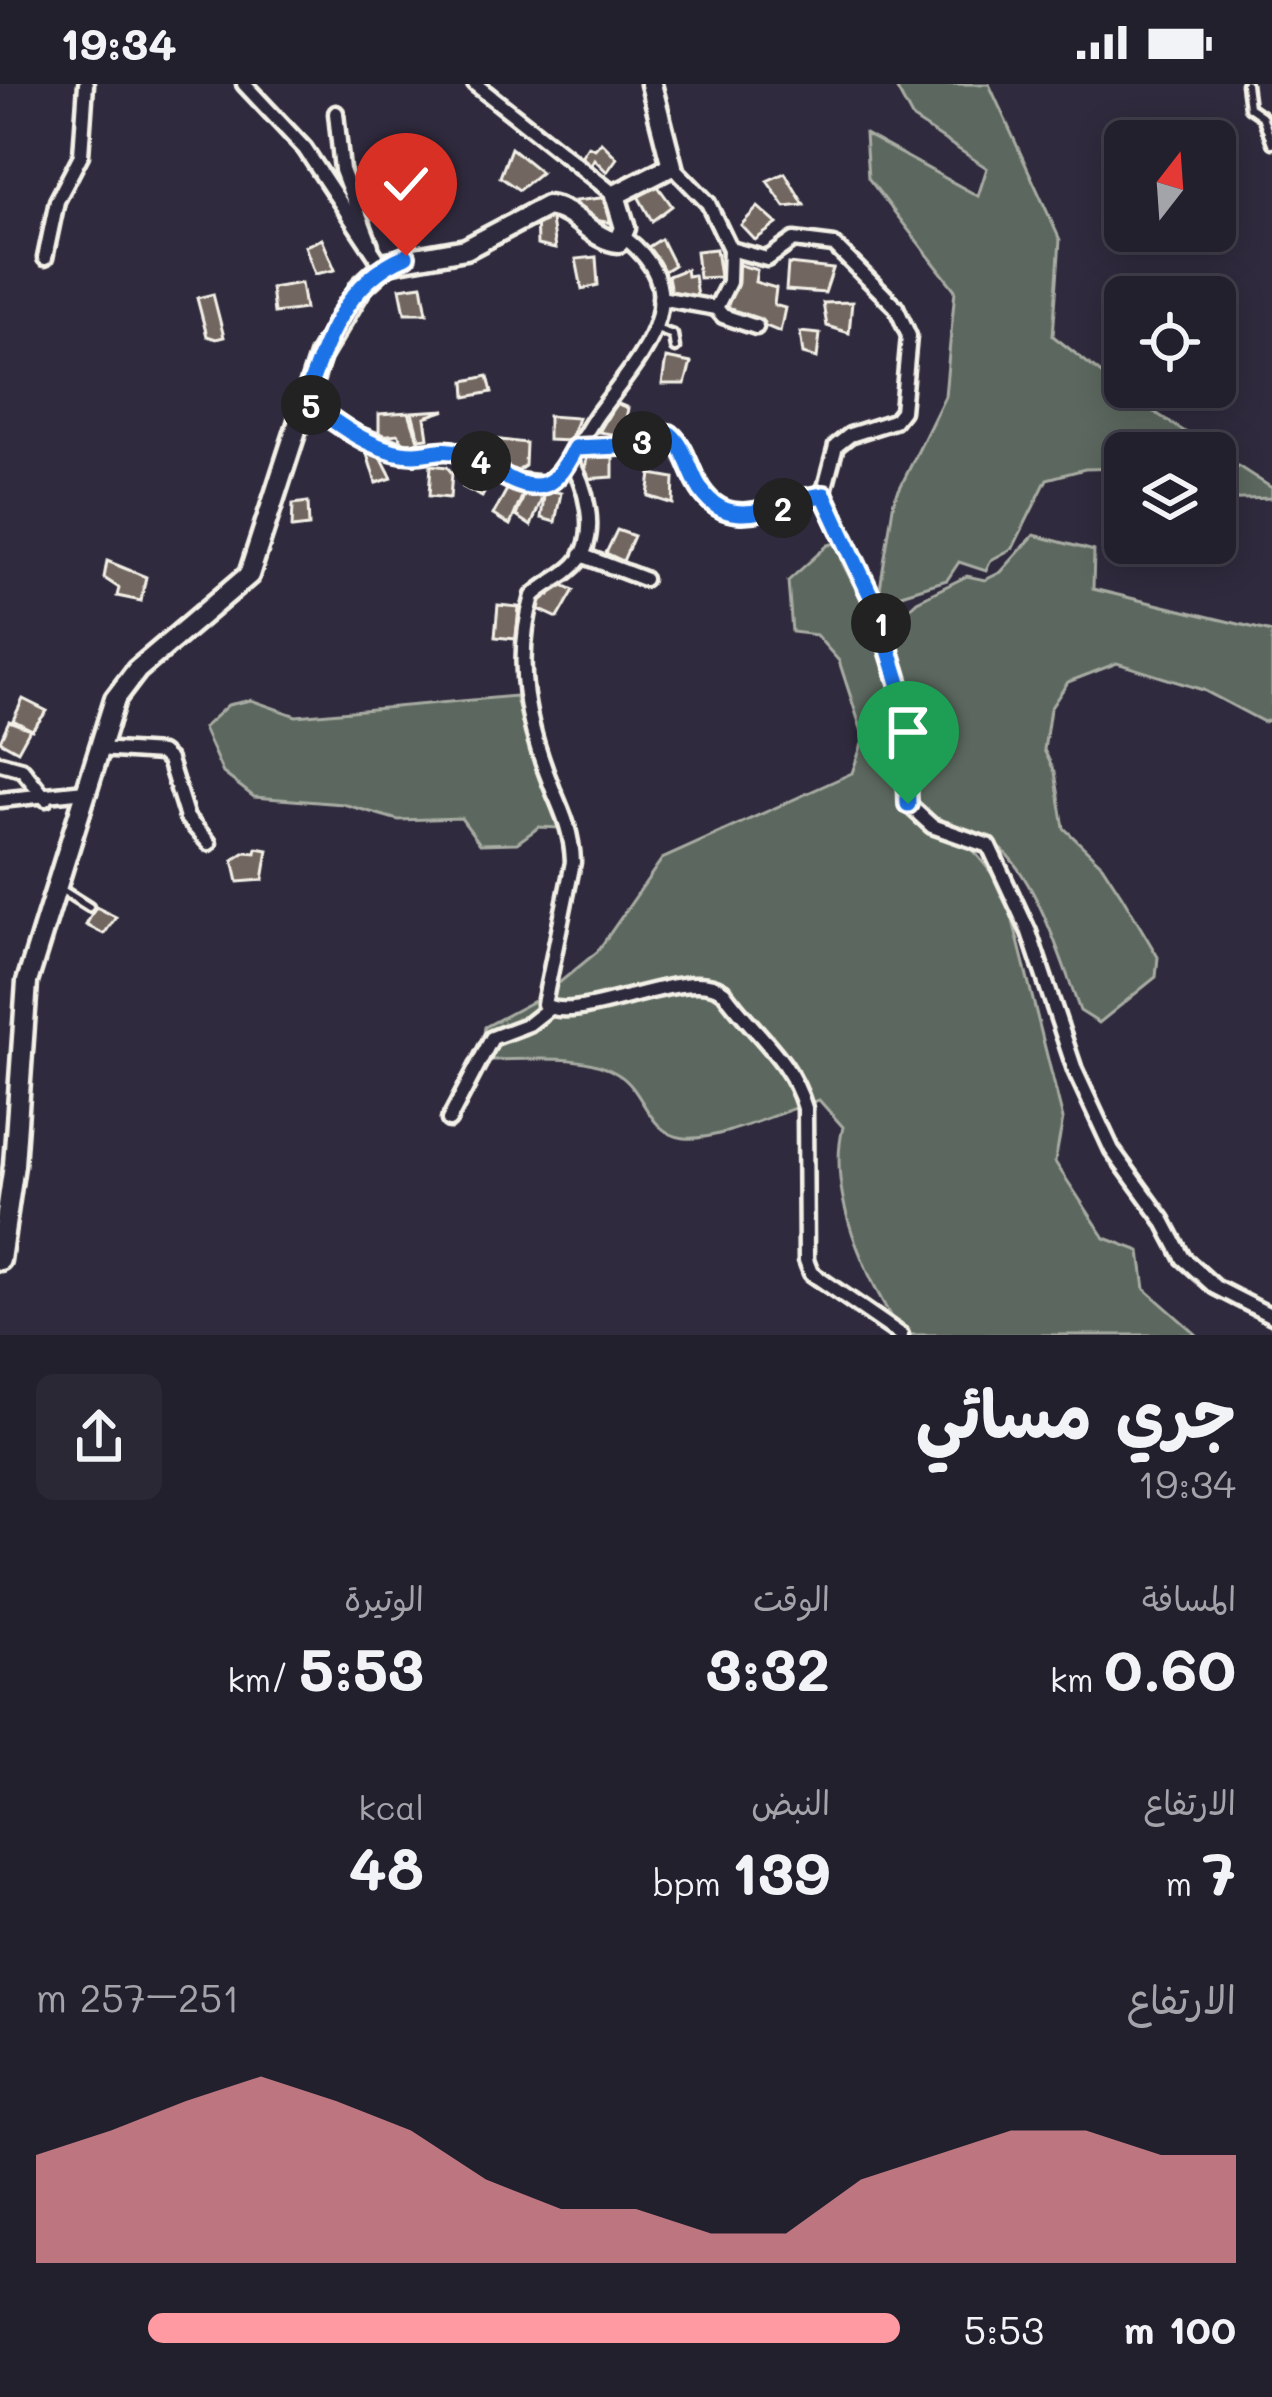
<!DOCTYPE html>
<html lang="ar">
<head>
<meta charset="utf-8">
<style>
  body { margin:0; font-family:Mali,"Playpen Sans Arabic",sans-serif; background:#2b2836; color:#f1f3f6; direction:rtl; height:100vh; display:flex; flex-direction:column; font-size:45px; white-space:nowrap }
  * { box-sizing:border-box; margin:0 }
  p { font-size:39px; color:#a3a3aa }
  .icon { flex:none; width:66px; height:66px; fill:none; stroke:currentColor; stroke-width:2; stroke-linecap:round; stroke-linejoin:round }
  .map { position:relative; height:1251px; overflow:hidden; direction:ltr }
  .drawer { display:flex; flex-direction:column; background:#23202e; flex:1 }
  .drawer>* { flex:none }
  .needle { width:78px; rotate:17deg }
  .fabs { position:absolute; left:1104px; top:36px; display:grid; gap:24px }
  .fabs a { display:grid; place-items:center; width:132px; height:132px; border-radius:18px; background:#23202e; box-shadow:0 6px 30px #0003,0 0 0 3px #403e4a; font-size:60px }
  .pin { position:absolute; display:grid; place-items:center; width:102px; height:102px; color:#fff; margin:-123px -51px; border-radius:50% 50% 50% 0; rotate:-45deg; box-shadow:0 0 12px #0007 }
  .pin .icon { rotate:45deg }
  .km { position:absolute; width:60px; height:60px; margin:-30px; border-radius:50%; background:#222; color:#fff; font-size:33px; line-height:60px; text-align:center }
  .round { display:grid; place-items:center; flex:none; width:126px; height:126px; border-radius:18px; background:#2b2836 }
  .headline { display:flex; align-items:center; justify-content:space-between; height:204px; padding:0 36px }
  h1 { font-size:66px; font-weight:700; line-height:90px }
  .figures { display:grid; grid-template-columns:repeat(3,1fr); gap:18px; height:204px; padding:12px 36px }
  .figures div { display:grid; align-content:center }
  .figures b { font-size:60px; font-weight:700 }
  .figures small { font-size:33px; font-weight:400 }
  .figures p { font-size:33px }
  .chart { height:336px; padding:24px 36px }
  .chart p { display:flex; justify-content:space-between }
  .chart svg { width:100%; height:216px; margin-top:12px; fill:#ff9aa2; opacity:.7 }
  ul { padding:0 36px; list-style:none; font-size:39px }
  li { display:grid; grid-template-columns:192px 144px 1fr; align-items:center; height:90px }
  li i { height:30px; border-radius:15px; background:#ff9aa2 }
  .status { display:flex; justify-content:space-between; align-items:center; height:84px; padding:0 60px; background:#23202e; direction:ltr }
  .status svg { height:33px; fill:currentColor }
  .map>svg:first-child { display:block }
  .green { fill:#5c685e; stroke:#a8aca3; stroke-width:3 }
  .building { fill:#726661; stroke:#f4f1e8; stroke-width:3 }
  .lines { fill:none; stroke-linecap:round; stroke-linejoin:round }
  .lane-casing { stroke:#f4f1e8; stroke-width:15 }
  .street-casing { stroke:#f4f1e8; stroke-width:21 }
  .secondary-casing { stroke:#f4f1e8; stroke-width:27 }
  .lane { stroke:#2f2a3d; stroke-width:6 }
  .street { stroke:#2f2a3d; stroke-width:12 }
  .secondary { stroke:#2f2a3d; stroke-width:18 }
  .route-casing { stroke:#fff; stroke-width:24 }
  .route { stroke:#1a73e8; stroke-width:15 }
</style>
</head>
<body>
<div class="status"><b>19:34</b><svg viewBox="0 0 49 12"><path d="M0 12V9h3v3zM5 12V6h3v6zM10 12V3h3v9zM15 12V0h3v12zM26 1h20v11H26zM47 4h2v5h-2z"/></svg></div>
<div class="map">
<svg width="1272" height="1251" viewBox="0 0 1272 1251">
  <rect width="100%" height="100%" fill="#2f2a3d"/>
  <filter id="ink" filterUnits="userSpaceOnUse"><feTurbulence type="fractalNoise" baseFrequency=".00833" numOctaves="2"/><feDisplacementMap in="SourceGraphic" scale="24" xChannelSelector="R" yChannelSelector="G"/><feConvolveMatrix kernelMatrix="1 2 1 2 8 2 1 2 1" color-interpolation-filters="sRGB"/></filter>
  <g filter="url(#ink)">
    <g class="green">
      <path d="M894,0h95l71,156 -7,96 78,61 141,91v10l-57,2v-47h-90v15l-40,1 -38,10 -34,69 -22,12 -5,11 -27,-9 -12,18 -69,21 16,-101 51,-104 10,-106 -87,-112 -3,-44 113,62 9,-28 -74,-49z"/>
      <path d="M1034,451l60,16 -1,38 179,43v87l-8,3 -61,-32 -86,-27 -49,19 -18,27 -6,41 11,22 9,56 38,37 20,31 36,61 -2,20 -57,46 -19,-12c-18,-49 -42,-132 -84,-167 -25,-21 -59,-18 -85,-39l1,-87 -30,-106 18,5 17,-16 50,-25 18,4 16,-8z"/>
      <path d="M839,458l4,22 29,55 29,99 4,91 10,14 53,21 37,45 58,230 -8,43 50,76 35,13 5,38 52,46h-296c-34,-58 -75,-140 -58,-208l-24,-27c-35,10 -102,42 -135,38 -37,-5 -39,-47 -65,-63 -36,-24 -98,-14 -139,-15l5,-33 58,-31 54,-44 65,-93 190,-86 12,-35 -25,-77 -23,-26 -24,-3 -4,-51 40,-36z"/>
      <path d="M515,612l43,132 -19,-1 -22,16 -37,1 -19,-26 -63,2 -55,-16 -89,-7 -31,-24 -20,-45 25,-23 23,-5 45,16z"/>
    </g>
    <g class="building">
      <path d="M601,58l16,16 -10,14 -13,-13 -3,6 -10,-8 7,-11 7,3z"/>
      <path d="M511,64l30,24 -22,18 -19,-13z"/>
      <path d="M785,89l19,32 -19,2 -18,-26z"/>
      <path d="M657,101l15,21 -20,15 -14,-25z"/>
      <path d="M417,107l16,25 -13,10 -18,-25z"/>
      <path d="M609,113l4,26 -32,-5 -6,-17z"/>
      <path d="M758,123l19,17 -22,16 -14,-15z"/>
      <path d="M536,129l22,1 -2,7 -5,-1 4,29 -18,-4z"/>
      <path d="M322,155l13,31 -20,4 -10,-28z"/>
      <path d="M661,155l13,26 -16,10 -13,-26z"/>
      <path d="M716,165l4,28 -21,1 -3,-27z"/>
      <path d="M596,173l2,28 -16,4 -6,-30z"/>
      <path d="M737,180l20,6 -2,12 21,6 -2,17 11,3 -5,24 -53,-22z"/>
      <path d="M788,180l45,5 -8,24 -39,-3z"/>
      <path d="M686,185l1,7 7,-1 3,21 -25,1 -4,-21z"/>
      <path d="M301,199l4,26 -31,4 -3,-25z"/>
      <path d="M422,201l5,28h-22l-5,-25z"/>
      <path d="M213,210l11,43 -8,2 -9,-3 -10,-38z"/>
      <path d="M852,218l-3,31 -22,-7 -4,-23z"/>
      <path d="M800,248l20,2 -3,24 -14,-4z"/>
      <path d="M666,274l25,5 -6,21h-23z"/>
      <path d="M488,292l4,16 -26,5 -1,-16z"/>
      <path d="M616,319l12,5 -5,28 -24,-4z"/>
      <path d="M446,326l-21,7 3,21 -9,1 -7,-27z"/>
      <path d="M409,328l11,34 -14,1 -8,-13 -19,2v-22z"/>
      <path d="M548,332l30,2 -8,23 -22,-1z"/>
      <path d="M493,355l33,4 -1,23 -9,6 -24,-9z"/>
      <path d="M378,367l14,27 -16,5 -9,-29z"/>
      <path d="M587,371l26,2v20l-29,2z"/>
      <path d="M431,381l16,2 5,6 -2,25 -21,-2z"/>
      <path d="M469,390l22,6 -9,17 -19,-10z"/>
      <path d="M651,390l23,4 -1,26 -25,-8z"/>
      <path d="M511,398l13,10 -14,33 -17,-10z"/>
      <path d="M527,404l17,5 -13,33 -15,-10z"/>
      <path d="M545,405l16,4 -6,29 -14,-4z"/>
      <path d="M308,418l1,24 -17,2 1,-24z"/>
      <path d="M617,446l17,6 -11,25 -17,-8z"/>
      <path d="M107,477l39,16 -5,24 -24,-5 2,-8 -15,-10z"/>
      <path d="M556,498l18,8 -16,28 -22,-10 5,-17 9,4z"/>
      <path d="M498,521l21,2 -3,32 -21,-2z"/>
      <path d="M23,615l24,12 -15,19 -19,-10z"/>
      <path d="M9,637l21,8 -12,22 -18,-10z"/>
      <path d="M257,764l11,2 -5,30 -25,2 -5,-22 12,-8 11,1z"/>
      <path d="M96,823l20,10 -12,17 -18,-9z"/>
    </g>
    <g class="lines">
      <g class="lane-casing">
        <g id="lane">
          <path d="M1246,0l3,23 13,9 10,27"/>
          <path d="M656,245l17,6 2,13"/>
          <path d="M62,806l27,17"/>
        </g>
      </g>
      <g class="street-casing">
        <g id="street">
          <path d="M244,0l61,65 78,118"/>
          <path d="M475,0l140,111"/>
          <path d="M336,29l6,57 29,76"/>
          <path d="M672,82l36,37 22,46 37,10 27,-19 40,5 62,62 13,29 -7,75 -8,10 -44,14 -14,11 -13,49 53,112 29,96 3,101 24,22 57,20 40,86 46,138 37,80 51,70 20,38 32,29 57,29"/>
          <path d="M45,174l12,-57 24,-46 5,-71"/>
          <path d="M660,214l56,10 13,-26 1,-33"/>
          <path d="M716,224l7,8 33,11"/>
          <path d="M305,316l46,32 54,20 45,-2 66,31 31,3c22,-17 34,-46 50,-69 39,-54 105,-118 28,-177"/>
          <path d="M575,364l45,-2 50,-12c16,14 20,39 32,57 27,46 86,7 121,4"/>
          <path d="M569,374c17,26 30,74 10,102 -12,16 -32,22 -46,36 -20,67 -6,130 20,194 11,25 19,44 20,72l-29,142c31,24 145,-42 180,-12 30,42 66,65 81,116l1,152 5,13 90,62"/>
          <path d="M581,471l63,24"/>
          <path d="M98,665l63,4 8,7 18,58 22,25"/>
          <path d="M0,679l22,6 24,30"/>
          <path d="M0,716l85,-9"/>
          <path d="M449,1036l43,-82 37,-14 19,-15"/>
        </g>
      </g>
      <g class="secondary-casing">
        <path id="secondary" d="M0,1176l14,-95 13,-183 88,-283 22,-29 112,-95 71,-219 41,-69 26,-24 79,-14 81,-43c29,3 44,34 72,36l6,-14 -10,-33 57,-29 -21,-82"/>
      </g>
      <use href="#lane" class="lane"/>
      <use href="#street" class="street"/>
      <use href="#secondary" class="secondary"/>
    </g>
  </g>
  <g class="lines" filter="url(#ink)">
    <g class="route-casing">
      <path id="route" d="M406,172c-60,24 -82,88 -101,144 29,22 71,54 109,54 17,0 28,-7 46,-1 25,7 58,42 86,31 14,-6 22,-24 29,-36l45,-2 50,-12c14,12 18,32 27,49 30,57 85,16 127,12l52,112 29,96 3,101"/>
    </g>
    <use href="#route" class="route"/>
  </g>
</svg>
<div class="fabs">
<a><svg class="needle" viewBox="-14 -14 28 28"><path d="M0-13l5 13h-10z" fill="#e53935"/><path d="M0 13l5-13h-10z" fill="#a3a3aa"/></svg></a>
<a><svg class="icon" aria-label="locate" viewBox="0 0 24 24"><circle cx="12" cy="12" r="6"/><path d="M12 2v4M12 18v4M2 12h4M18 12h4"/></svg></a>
<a><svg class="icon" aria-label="layers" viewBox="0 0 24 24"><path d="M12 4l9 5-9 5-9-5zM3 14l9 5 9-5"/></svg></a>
</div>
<div class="pin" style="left:908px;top:720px;background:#1e9e55"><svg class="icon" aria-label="arrive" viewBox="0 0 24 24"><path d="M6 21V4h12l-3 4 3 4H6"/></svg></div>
<div class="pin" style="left:406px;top:172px;background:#d93025"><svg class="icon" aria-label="check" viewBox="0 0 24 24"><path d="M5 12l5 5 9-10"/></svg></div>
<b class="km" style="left:881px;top:539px">1</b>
<b class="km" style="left:783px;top:424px">2</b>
<b class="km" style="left:642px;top:357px">3</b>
<b class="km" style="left:481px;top:377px">4</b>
<b class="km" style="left:311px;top:321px">5</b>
</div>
<section class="drawer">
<div class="headline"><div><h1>جري مسائي</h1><p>19:34</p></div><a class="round"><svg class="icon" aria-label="share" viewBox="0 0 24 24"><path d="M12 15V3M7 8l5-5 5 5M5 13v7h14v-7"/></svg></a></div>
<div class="figures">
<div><p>المسافة</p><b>0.60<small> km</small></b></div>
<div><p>الوقت</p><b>3:32</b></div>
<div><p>الوتيرة</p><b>5:53<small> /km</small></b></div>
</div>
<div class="figures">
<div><p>الارتفاع</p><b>7<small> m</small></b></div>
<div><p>النبض</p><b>139<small> bpm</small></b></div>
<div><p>kcal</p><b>48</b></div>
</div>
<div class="chart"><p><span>الارتفاع</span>251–257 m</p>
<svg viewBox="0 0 160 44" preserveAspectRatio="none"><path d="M0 44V22L10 17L20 11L30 6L40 11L50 17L60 27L70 33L80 33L90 38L100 38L110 27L120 22L130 17L140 17L150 22L160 22V44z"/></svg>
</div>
<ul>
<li><b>100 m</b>5:53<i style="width:87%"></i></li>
</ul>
</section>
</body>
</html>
